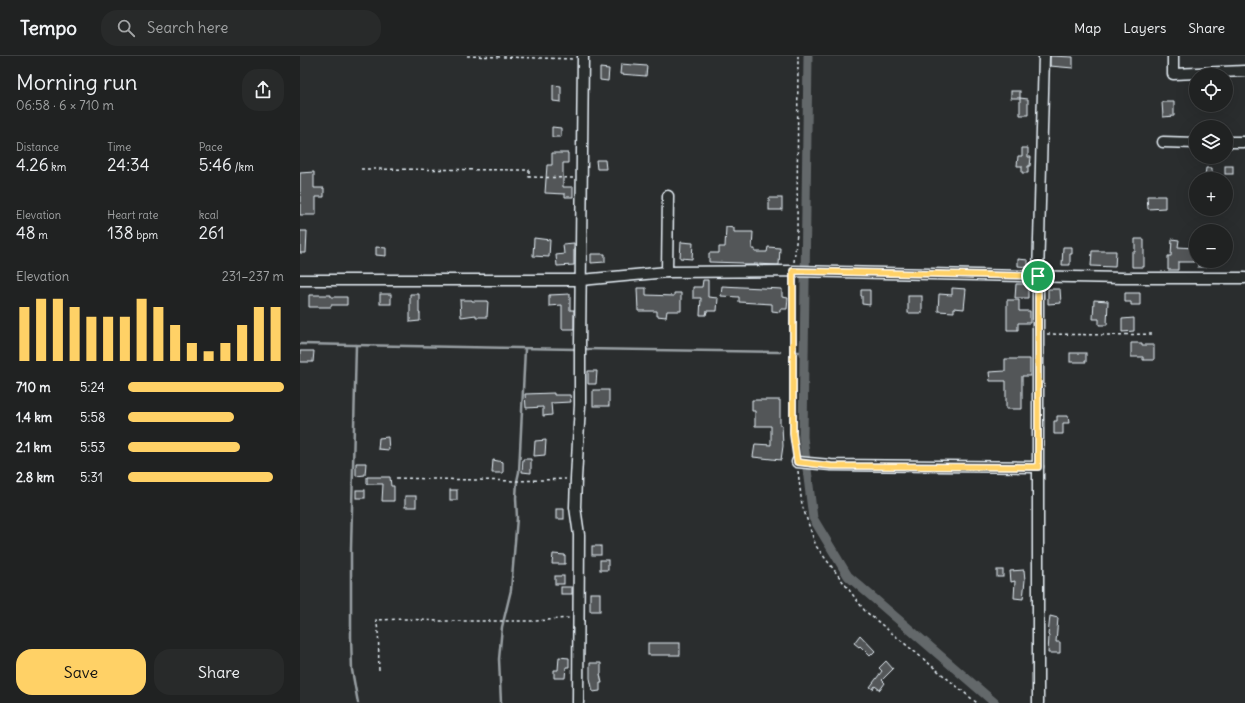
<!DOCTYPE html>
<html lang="en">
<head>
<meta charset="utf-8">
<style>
  body { margin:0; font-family:Delius,sans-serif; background:#282a2a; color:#f1f3f6; height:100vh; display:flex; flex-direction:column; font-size:15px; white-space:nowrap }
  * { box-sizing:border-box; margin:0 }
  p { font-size:13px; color:#a2a4a5 }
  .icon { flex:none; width:22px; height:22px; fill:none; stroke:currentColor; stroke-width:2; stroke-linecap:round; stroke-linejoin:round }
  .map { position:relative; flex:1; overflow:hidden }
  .drawer { display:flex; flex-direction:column; background:#202222; width:300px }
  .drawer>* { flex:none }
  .fabs { position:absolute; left:889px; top:12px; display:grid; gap:8px }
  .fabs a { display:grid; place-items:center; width:44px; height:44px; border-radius:50%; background:#202222; box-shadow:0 4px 16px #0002,0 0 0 1px #3d3f40; font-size:20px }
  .pin { position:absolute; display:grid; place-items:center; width:34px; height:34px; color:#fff; margin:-17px; border:2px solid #fff; border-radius:50%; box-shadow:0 1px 4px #0007 }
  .round { display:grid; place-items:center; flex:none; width:42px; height:42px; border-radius:16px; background:#282a2a }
  .headline { display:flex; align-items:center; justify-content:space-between; height:68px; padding:0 16px }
  h1 { font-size:22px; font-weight:600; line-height:30px }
  .stats { display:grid; grid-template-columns:repeat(3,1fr); gap:6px; height:68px; padding:4px 16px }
  .stats div { display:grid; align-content:center }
  .stats b { font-size:17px; font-weight:600 }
  .stats small { font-size:11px; font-weight:400 }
  .stats p { font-size:11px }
  .chart { height:112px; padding:8px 16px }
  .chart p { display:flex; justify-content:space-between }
  .chart svg { width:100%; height:72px; margin-top:4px; stroke:#ffd166; stroke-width:6 }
  .action { display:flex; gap:8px; margin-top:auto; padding:8px 16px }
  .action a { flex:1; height:46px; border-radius:16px; background:#ffd166; color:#111; font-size:16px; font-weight:600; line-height:46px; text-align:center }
  .action a+a { background:#282a2a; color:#f1f3f6 }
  ul { padding:0 16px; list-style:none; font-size:13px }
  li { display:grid; grid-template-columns:64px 48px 1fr; align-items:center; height:30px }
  li i { height:10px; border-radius:5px; background:#ffd166 }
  header { display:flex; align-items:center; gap:24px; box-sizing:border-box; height:56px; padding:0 20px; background:#202222; border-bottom:1px solid #3d3f40 }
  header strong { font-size:19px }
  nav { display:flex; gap:22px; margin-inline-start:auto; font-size:14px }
  .search { width:280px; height:36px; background:#282a2a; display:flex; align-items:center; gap:10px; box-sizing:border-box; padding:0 14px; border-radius:16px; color:#a2a4a5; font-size:15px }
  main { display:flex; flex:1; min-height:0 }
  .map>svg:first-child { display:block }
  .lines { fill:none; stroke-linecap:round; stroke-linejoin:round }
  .stream { stroke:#989fa3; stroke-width:2.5 }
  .canal { stroke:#63686b; stroke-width:9 }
  .building { fill:#535759; stroke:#e8f1f8 }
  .minor-casing { stroke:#e8f1f8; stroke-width:13 }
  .path { stroke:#e8f1f8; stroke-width:1.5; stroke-dasharray:3 3; stroke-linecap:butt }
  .minor { stroke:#2a2d2e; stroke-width:10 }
  .route-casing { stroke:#fff; stroke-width:8 }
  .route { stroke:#ffd166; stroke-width:5 }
</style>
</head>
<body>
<header>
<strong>Tempo</strong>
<div class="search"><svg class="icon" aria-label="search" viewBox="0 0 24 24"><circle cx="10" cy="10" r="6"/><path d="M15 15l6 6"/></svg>Search here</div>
<nav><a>Map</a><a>Layers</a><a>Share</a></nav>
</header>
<main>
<section class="drawer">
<div class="headline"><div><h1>Morning run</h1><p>06:58 · 6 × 710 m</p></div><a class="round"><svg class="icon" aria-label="share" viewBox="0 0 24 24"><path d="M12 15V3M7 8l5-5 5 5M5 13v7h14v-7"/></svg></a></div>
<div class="stats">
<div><p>Distance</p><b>4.26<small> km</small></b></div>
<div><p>Time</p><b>24:34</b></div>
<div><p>Pace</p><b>5:46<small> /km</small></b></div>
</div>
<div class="stats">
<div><p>Elevation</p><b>48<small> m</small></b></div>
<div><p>Heart rate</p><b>138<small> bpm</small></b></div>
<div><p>kcal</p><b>261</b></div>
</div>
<div class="chart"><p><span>Elevation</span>231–237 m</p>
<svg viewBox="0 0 160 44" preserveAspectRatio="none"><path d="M5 44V11M15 44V6M25 44V6M35 44V11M45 44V17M55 44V17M65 44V17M75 44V6M85 44V11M95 44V22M105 44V33M115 44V38M125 44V33M135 44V22M145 44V11M155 44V11"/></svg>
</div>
<ul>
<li><b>710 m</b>5:24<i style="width:100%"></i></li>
<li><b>1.4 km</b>5:58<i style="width:68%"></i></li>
<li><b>2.1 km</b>5:53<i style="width:72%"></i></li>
<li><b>2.8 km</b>5:31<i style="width:93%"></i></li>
</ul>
<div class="action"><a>Save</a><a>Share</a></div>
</section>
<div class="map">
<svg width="945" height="647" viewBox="0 0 945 647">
  <rect width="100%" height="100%" fill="#2a2d2e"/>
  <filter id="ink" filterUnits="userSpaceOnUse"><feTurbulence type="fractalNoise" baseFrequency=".025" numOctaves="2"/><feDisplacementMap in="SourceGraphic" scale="8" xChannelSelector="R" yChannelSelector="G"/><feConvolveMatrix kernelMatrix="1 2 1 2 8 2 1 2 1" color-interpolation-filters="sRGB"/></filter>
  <g filter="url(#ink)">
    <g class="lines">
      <g class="stream">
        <path d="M0,288l277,5"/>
        <path d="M56,289l-5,204v88l1,33 6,33"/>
        <path d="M282,293l198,3"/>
        <path d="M496,296h8"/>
        <path d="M201,647l-2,-44 3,-32 9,-37 6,-72 -1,-20 1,-17 2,-9 6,-123"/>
      </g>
      <path class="canal" d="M508,0l-5,381 10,81 35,58 147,127"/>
    </g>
    <g class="building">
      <path d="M750,0l23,1v11l-23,-2z"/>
      <path d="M321,8l26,2 -1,10 -26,-2z"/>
      <path d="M300,12l9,1 -1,12 -8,-1z"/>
      <path d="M253,29l8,1v16l-8,-1z"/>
      <rect x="711" y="35" width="9" height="7"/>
      <path d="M720,42l8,1v16h-8z"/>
      <path d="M862,46h12v14l-11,1z"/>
      <path d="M252,71l9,1v9h-9z"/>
      <path d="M722,92h6v9h3l-1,9h-2v7h-6v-7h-5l1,-10h4z"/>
      <path d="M252,97h16v10h-5v24h10v10h-8v-3l-20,-1 2,-28h5z"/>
      <path d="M296,104h9l1,9h-9z"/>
      <rect x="925" y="110" width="8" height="8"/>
      <path d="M906,112h6v9l-7,-1z"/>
      <path d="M14,116v16h10v9h-8v18h-16v-42z"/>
      <path d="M847,140h18v12l-17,1z"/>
      <rect x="469" y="142" width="13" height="12"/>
      <path d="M426,171l8,1v4h19l-1,17h3v3h12l1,-5 12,1 -1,17 -25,-1v1h-10l-1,-2 -34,-1v-9h10v-6h6z"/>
      <path d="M0,175h7l-1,22h-6z"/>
      <path d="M234,182l16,2 -1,17 -16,-1z"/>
      <path d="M835,183h9v28h-12v-15h3z"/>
      <path d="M872,183l7,1 -1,7 16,1v14h-16v8h-10v-14h3z"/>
      <path d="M381,186l12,1 -1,16 -12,-1z"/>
      <path d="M274,187v22l-17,1 -1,-11 8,-1 -1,-10z"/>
      <path d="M76,191l10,1v8l-10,-1z"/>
      <path d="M763,191h9v7h-2v11h-8z"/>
      <path d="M792,195h24l-1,16 -24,-1z"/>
      <path d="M291,198h14v8l-14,1z"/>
      <path d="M718,203l10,1v7l-10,-1z"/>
      <rect x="898" y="205" width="8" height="6"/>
      <path d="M403,224h5v17l10,1 -1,13h-10l-1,4h-6l1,-17h-8v-11h9z"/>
      <path d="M716,228h12v14h-13z"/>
      <path d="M422,230l60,3v8l6,1 -1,11h-7v3l-8,-1v-7l-33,-2v-5l-18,-1z"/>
      <path d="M337,232h9v7l28,1v-3h7v18h-14l-1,6 -9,-1v-5h-19z"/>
      <path d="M652,232l14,1 -2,20 -10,-1v4l-16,-1 1,-17 13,1z"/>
      <path d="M748,233h12l1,14 -13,1z"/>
      <path d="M561,234h9v15l-8,-1v-8h-1z"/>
      <path d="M825,237h15v12h-9v-3h-6z"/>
      <rect x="80" y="238" width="11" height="10"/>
      <path d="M110,238h9v19h1v8l-10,1z"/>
      <path d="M270,238v16h4v19h-12v-24l-13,1v-11z"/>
      <path d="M9,239h22v2h16v8h-16v2h-22z"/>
      <rect x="608" y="240" width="14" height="17"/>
      <path d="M160,244h12v1h16l-1,16h-11v-2l-15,2z"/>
      <path d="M707,244h12v11h11v12h-12v7h-11z"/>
      <path d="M794,244l14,1 -1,24h-8v-6h-6z"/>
      <path d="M834,262v13l-12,1v-13z"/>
      <path d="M831,287h11v2h12v15h-11v-3h-12z"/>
      <path d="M0,295h14l-1,11h-13z"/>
      <rect x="770" y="297" width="16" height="9"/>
      <path d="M705,303h25v17h-8v33h-16v-28h-16l-1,-9 16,-1z"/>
      <path d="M288,315h9l-1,13h-8z"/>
      <rect x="293" y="334" width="16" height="16"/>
      <path d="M254,337v2h16l1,7 -20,1 1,12 -9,1v-9l-17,1 -1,-14z"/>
      <path d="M452,344h28v25h2l1,21 -2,14 -28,-3 2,-13 16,1v-19h-16v-15h-3z"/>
      <path d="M757,360h11l1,7h-6v11h-9v-13h3z"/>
      <path d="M88,381l1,13 -11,-1 1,-11z"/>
      <path d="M246,384l-1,15 -11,1 1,-15z"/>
      <path d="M223,403h8v14l-9,-1z"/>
      <path d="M193,404l10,2v11h-11z"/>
      <path d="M56,407h10l-1,12 -9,1z"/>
      <path d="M67,421h23l1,9h3v15h-12l1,-17h-16z"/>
      <rect x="56" y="434" width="9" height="8"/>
      <rect x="150" y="434" width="7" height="10"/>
      <rect x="105" y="440" width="11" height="11"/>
      <rect x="256" y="453" width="8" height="10"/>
      <rect x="292" y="490" width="9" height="9"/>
      <path d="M253,498l12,1v9h-13z"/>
      <rect x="300" y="504" width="8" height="10"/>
      <rect x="697" y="514" width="6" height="7"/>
      <path d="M724,514l1,10 -2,19 -9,-1 1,-17 -4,1 -1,-11z"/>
      <rect x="255" y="520" width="9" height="8"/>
      <rect x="261" y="531" width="11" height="7"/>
      <rect x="290" y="537" width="10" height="18"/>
      <path d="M750,560l8,2 -2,24h4v11h-12l1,-17 -1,-1z"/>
      <path d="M560,579l15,16 -5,5 -10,-10 -1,1 -5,-4z"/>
      <rect x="348" y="587" width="32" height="12"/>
      <path d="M259,601l10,1v9h-3l-1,11h-11v-8h4z"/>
      <path d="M586,605l7,8 -11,11 3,3 -5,7 -5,-4 -2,3 -3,-2 12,-16 -3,-3z"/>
      <path d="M290,607h11v11h-1l2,9h-2v8l-7,1 -3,-14z"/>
    </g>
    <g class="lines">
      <g class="minor-casing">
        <g id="minor">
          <path d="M873,0v18l72,-3"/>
          <path d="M863,86l33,1"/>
          <path d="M926,86h19"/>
          <path d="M367,216l1,-76"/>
          <path d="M0,224h281l86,-8 126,-1 329,7h123"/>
          <path d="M497,406l34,3 207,2"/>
          <path d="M278,647l1,-168 -4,-28 1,-28 4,-74v-59l3,-290"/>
          <path d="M738,647v-427l6,-220"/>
        </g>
      </g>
      <g class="path">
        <path d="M167,0l108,3"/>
        <path d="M61,113l168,1v7l45,1"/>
        <path d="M494,206l3,-29 1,-177"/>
        <path d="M493,223v155l3,19"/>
        <path d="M747,278l59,1 46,-1"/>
        <path d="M498,415l4,34 14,41 49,65 112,92"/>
        <path d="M96,422l121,3 49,-2"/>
        <path d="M79,614c-1,-17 1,-34 -3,-50l30,-1 32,2h98l33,-3"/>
      </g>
      <use href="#minor" class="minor"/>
    </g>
  </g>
  <g class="lines" filter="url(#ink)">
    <g class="route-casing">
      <path id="route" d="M493,215l245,5v191l-207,-1 -34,-4 -4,-28z"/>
    </g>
    <use href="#route" class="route"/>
  </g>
</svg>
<div class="fabs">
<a><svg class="icon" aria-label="locate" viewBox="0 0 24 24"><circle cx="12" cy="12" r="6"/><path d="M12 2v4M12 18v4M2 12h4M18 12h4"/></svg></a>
<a><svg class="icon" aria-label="layers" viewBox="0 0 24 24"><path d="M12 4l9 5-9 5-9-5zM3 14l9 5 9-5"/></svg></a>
<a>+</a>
<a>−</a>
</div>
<div class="pin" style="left:738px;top:220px;background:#1e9e55"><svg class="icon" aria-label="arrive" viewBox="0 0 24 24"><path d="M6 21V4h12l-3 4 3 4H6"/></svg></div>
</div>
</main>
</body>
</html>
